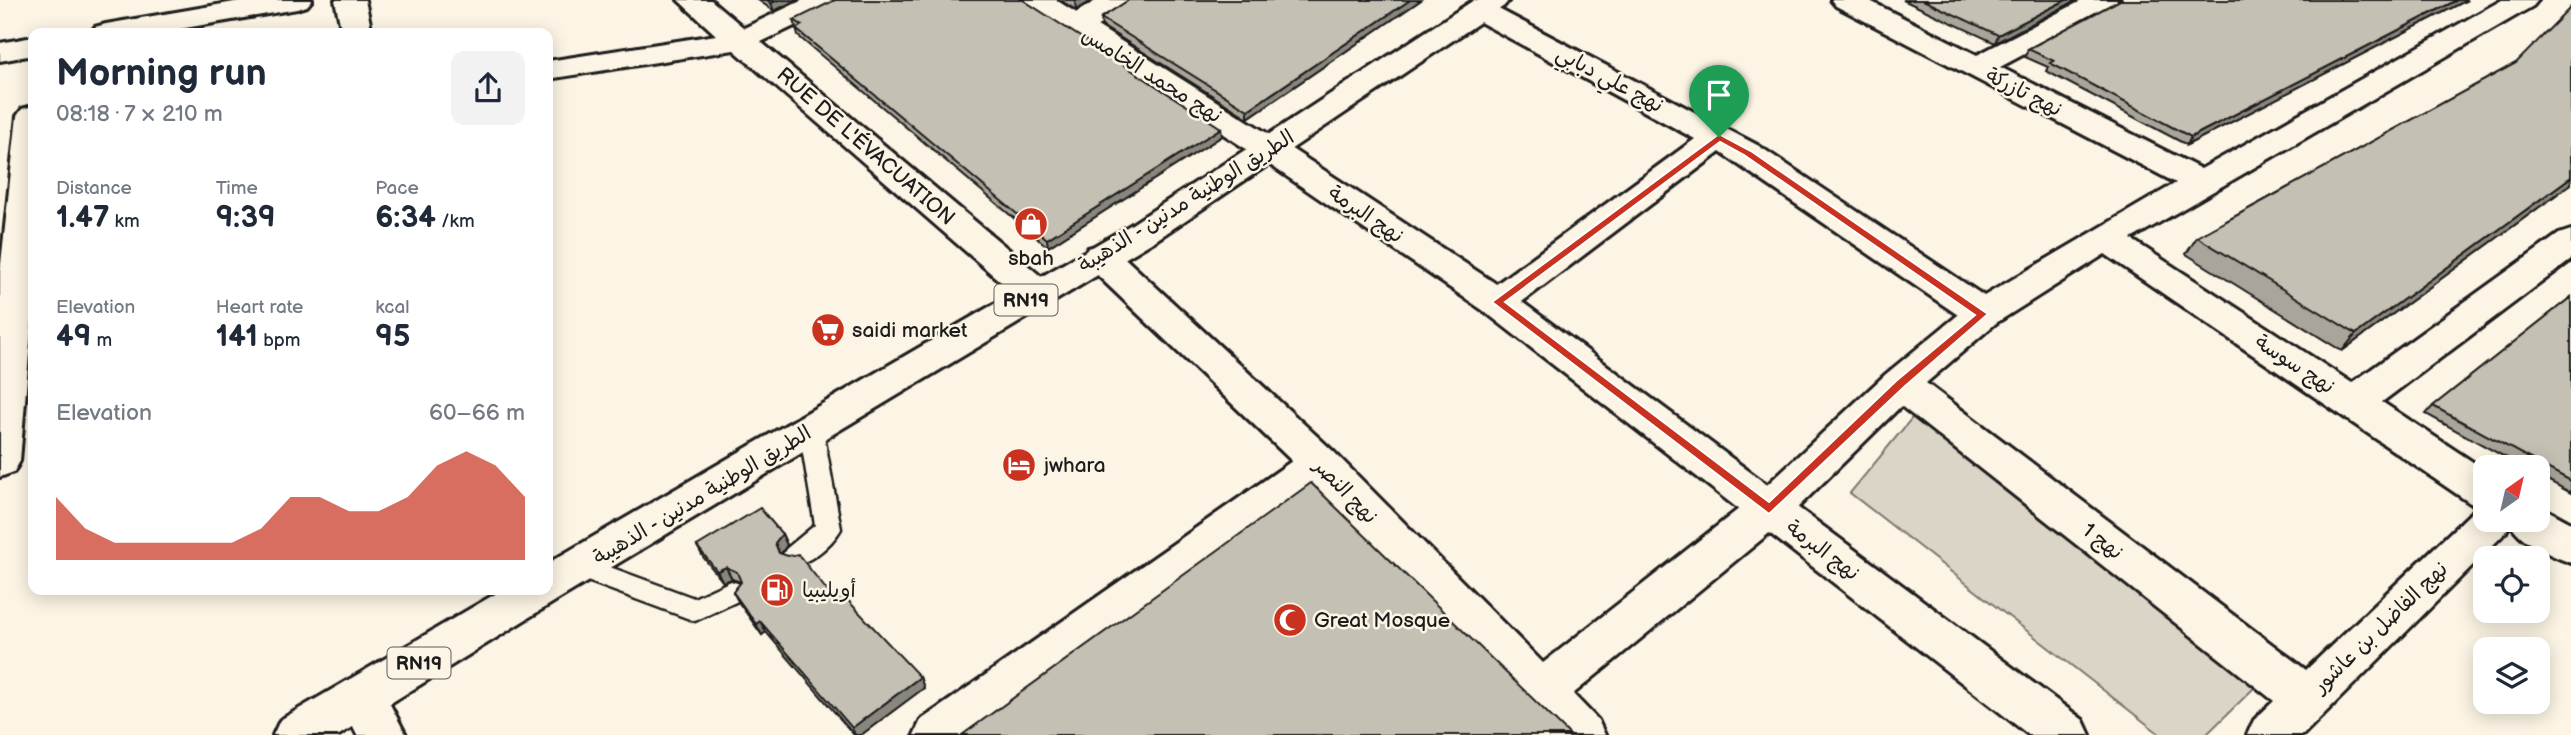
<!DOCTYPE html>
<html lang="en">
<head>
<meta charset="utf-8">
<style>
  body { margin:0; font-family:"Balsamiq Sans","Playpen Sans Arabic",sans-serif; background:#f2f2f3; color:#1f2937; height:100vh; display:flex; flex-direction:column; font-size:26px; white-space:nowrap }
  * { box-sizing:border-box; margin:0 }
  p { font-size:23px; color:#747a83 }
  .icon { flex:none; width:38px; height:38px; fill:none; stroke:currentColor; stroke-width:2; stroke-linecap:round; stroke-linejoin:round }
  .map { position:relative; flex:1; overflow:hidden }
  .details { position:absolute; left:28px; top:28px; width:525px; height:567px; display:flex; flex-direction:column; background:#fff; border-radius:14px; box-shadow:0 4px 18px #0003 }
  .details>* { flex:none }
  .needle { width:46px; rotate:34deg }
  .fabs { position:absolute; left:2473px; top:455px; display:grid; gap:14px }
  .fabs a { display:grid; place-items:center; width:77px; height:77px; border-radius:14px; background:#fff; box-shadow:0 4px 18px #0003; font-size:35px }
  .pin { position:absolute; display:grid; place-items:center; width:60px; height:60px; color:#fff; margin:-72px -30px; border-radius:50% 50% 50% 0; rotate:-45deg; box-shadow:0 0 7px #0007 }
  .pin .icon { rotate:45deg }
  .round { display:grid; place-items:center; flex:none; width:74px; height:74px; border-radius:14px; background:#f2f2f3 }
  .overview { display:flex; align-items:center; justify-content:space-between; height:119px; padding:0 28px }
  h1 { font-size:38px; font-weight:800; line-height:52px }
  .metrics { display:grid; grid-template-columns:repeat(3,1fr); gap:10px; height:119px; padding:7px 28px }
  .metrics div { display:grid; align-content:center }
  .metrics b { font-size:30px; font-weight:800 }
  .metrics small { font-size:19px; font-weight:400 }
  .metrics p { font-size:19px }
  .chart { height:196px; padding:14px 28px }
  .chart p { display:flex; justify-content:space-between }
  .chart svg { width:100%; height:126px; margin-top:7px; fill:#c8321e; opacity:.7 }
  .map>svg:first-child { display:block }
  .green { fill:#dbd5c8; stroke:#7c7872; stroke-width:2 }
  .lines { fill:none; stroke-linecap:round; stroke-linejoin:round }
  .service-casing { stroke:#1c1c1c; stroke-width:5 }
  .minor-casing { stroke:#1c1c1c; stroke-width:6 }
  .tertiary-casing { stroke:#1c1c1c; stroke-width:6 }
  .primary-casing { stroke:#1c1c1c; stroke-width:6 }
  .service { fill:#fcf5e5; fill-rule:evenodd }
  .minor { fill:#fcf5e5; fill-rule:evenodd }
  .tertiary { fill:#fcf5e5; fill-rule:evenodd }
  .primary { fill:#fcf5e5; fill-rule:evenodd }
  .wall { fill:#a9a59a; stroke:#1c1c1c; stroke-width:2 }
  .shaded-wall { fill:#89867d; stroke:#1c1c1c; stroke-width:2 }
  .building { fill:#c4c0b3; stroke:#1c1c1c; stroke-width:2 }
  .route { fill:#c8321e; stroke:#fff; stroke-width:2; fill-rule:evenodd }
  .labels { text-anchor:middle; stroke-width:5; stroke-linejoin:round; paint-order:stroke }
  .shield { fill:#fcf5e5; stroke:#5f5d58; stroke-width:2 }
  .shield-label { font-size:19px; font-weight:bold; fill:#1c1c1c }
  .street-label { font-size:21px; fill:#1c1c1c; stroke:#fcf5e5 }
  .poi-label { font-size:21px; fill:#1c1c1c; stroke:#fcf5e5; text-anchor:start }
</style>
</head>
<body>
<div class="map">
<svg width="2571" height="735" viewBox="0 0 2571 735">
  <rect width="100%" height="100%" fill="#fcf5e5"/>
  <filter id="ink" filterUnits="userSpaceOnUse"><feTurbulence type="fractalNoise" baseFrequency=".0143" numOctaves="2"/><feDisplacementMap in="SourceGraphic" scale="14" xChannelSelector="R" yChannelSelector="G"/><feConvolveMatrix kernelMatrix="1 2 1 2 8 2 1 2 1" color-interpolation-filters="sRGB"/></filter>
  <g filter="url(#ink)">
    <path class="green" d="M1916,413l342,271 -52,51h-45l-311,-242z"/>
    <g class="lines">
      <g class="service-casing">
        <g id="service">
          <path d="M811,421l8,3 4,6 18,99c-9,16 -37,41 -55,34l-4,-7 4,-7 29,-24 -16,-95 4,-6z"/>
          <path d="M580,556l114,42 37,-17 9,3 4,8 -4,8 -45,21 -124,-46 -4,-8 4,-8z"/>
        </g>
      </g>
      <g class="minor-casing">
        <g id="minor">
          <path d="M246,0h66l-5,6 -10,3 -141,24h-65l4,-6 11,-3z"/>
          <path d="M335,0h30l7,33h-30z"/>
          <path d="M678,0h33l33,28 59,-28h38l-5,6 -75,36 289,242 5,9 -5,9 -13,4 -13,-4 -290,-252 -186,29v-18l168,-26z"/>
          <path d="M1097,0h36l-5,6c-19,12 -40,32 -64,26l-4,-6 4,-6z"/>
          <path d="M1831,0h37l109,55 106,-55h37l-5,6 -115,61 201,102 301,-169h36l-5,6 -402,233 221,144 207,-149 12,-4v30l-189,142 103,68v50h53v-15l33,18v40c-20,-7 -51,-21 -61,-40l-4,9 -203,203h-56l7,-15 20,-19 -373,-295 -117,115 -211,173 25,26 7,15h-55l-233,-248 -341,248h-62l7,-15 371,-259 -204,-195 -5,-9 5,-9 13,-3 13,3 220,204 209,211 211,-166 132,-123 72,-59 -238,-163 -210,159 -13,4 -13,-4 -5,-9 5,-9 211,-154 -226,-123 -5,-6 5,-6 10,-3 10,3 270,142 225,150 192,-113 -340,-177zM2105,254l365,249 11,3 -5,2 -170,162 -380,-287 70,-60z"/>
          <path d="M33,37v18l-33,6v-18z"/>
          <path d="M33,106v200l-13,155 -6,11 -14,5v-204l17,-157 5,-7z"/>
          <path d="M362,677l17,6 27,52h-49l-19,-37 7,-15z"/>
        </g>
      </g>
      <g class="tertiary-casing">
        <path id="tertiary" d="M1021,0h35l225,142 229,151 573,427 7,15h-61l-545,-424 -227,-155 -231,-150z"/>
      </g>
      <g class="primary-casing">
        <path id="primary" d="M1474,0h35l-5,6 -348,234 -599,360 -218,135h-66l7,-15 222,-130h46v-27l584,-339z"/>
      </g>
      <use href="#service" class="service"/>
      <use href="#minor" class="minor"/>
      <use href="#tertiary" class="tertiary"/>
      <use href="#primary" class="primary"/>
    </g>
    <g class="wall">
      <path d="M758,0h39l-23,11z"/>
      <path d="M1060,0h33l-17,10z"/>
      <path d="M1129,0h292l-173,118 -146,-92 -1,-8z"/>
      <path d="M1903,0h174l-82,43z"/>
      <path d="M2120,0h347l-280,145 -141,-74 2,-4 -23,-10 3,-8z"/>
      <path d="M794,20l428,116 -174,111 -250,-211z"/>
      <path d="M2516,63l55,121 -229,167 -156,-97 11,-17z"/>
      <path d="M2571,297v196l-33,-18v-8h-15l-97,-53 7,-8z"/>
      <path d="M782,534l5,11 -6,9 52,44 87,79 4,11 -63,47h-7l-88,-103 -4,3 -23,-32 -6,-11 8,-10 -9,-3 -9,3 -20,-25 -6,-11z"/>
    </g>
    <g class="shaded-wall">
      <path d="M778,0h19l-23,11 -3,-8z"/>
      <path d="M1078,0h15l-17,10 -1,-8z"/>
      <path d="M1410,0h11l-173,118v-8z"/>
      <path d="M2066,0h11l-82,43 3,-8z"/>
      <path d="M2457,0h10l-280,145 4,-8z"/>
      <path d="M1221,128l1,8 -174,111 -1,-8z"/>
      <path d="M2571,177v7l-229,167 14,-17z"/>
      <path d="M782,534l5,11 -7,10 -5,-12z"/>
      <path d="M726,567l6,12 -9,3 -6,-11z"/>
      <path d="M760,621l6,11 -4,3 -6,-11z"/>
      <path d="M920,677l4,11 -63,47h-6l-3,-7z"/>
    </g>
    <g class="building">
      <path d="M767,0h11l-7,3z"/>
      <path d="M835,0h188l198,128 -174,111 -251,-210 6,-4 -8,-5z"/>
      <path d="M1129,0h281l-162,110 -147,-92z"/>
      <path d="M1923,0h143l-68,35z"/>
      <path d="M2120,0h337l-266,137 -141,-74 4,-2 -26,-12z"/>
      <path d="M2571,7v170l-215,157 -159,-97 319,-174z"/>
      <path d="M2571,297v184l-138,-75z"/>
      <path d="M1311,483l259,252h-608z"/>
      <path d="M760,508l22,26 -7,9 4,10 9,3 10,-2 35,44 8,-5 79,84 -68,51 -92,-107 -4,3 -23,-32 8,-10 -4,-10 -11,-5 -9,4 -20,-25z"/>
    </g>
  </g>
  <path class="route" d="M1719,134l32,17 237,163 -84,73 -135,127 -277,-212zM1720,142l24,13 231,160 -79,66 -127,121 -264,-200z"/>
  <defs>
    <g id="shop-disc" transform="scale(1.75)"><circle r="9.5" fill="#c8321e" stroke="#fcf5e5"/><path d="M-5-2.5h2.3a2.7 3.5 0 0 1 5.4 0H5L5.5 6h-11ZM-1.5-2.5h3a1.5 2.3 0 0 0-3 0Z" fill="#fff"/></g>
    <g id="supermarket-disc" transform="scale(1.75)"><circle r="9.5" fill="#c8321e" stroke="#fcf5e5"/><path d="M-6-5.5h2.5l.6 2H6L4.5 2H-2.5L-4.4-4H-6ZM-1.5 3.2a1.3 1.3 0 1 0 .1 0ZM3 3.2a1.3 1.3 0 1 0 .1 0Z" fill="#fff"/></g>
    <g id="hotel-disc" transform="scale(1.75)"><circle r="9.5" fill="#c8321e" stroke="#fcf5e5"/><path d="M-6-4.5h1.5V1H6V5H4.5V3h-9V5H-6ZM-4 0a1.8 1.8 0 1 1 3.6 0ZM.5 0V-2.5h3Q6-2.5 6 0Z" fill="#fff"/></g>
    <g id="fuel-disc" transform="scale(1.75)"><circle r="9.5" fill="#c8321e" stroke="#fcf5e5"/><path d="M-5.5-6h7V0h2V4h1.3V-2.5L3-4.5l.8-.8L6-3V5H2.5V1h-1V6h-7ZM-4.2-4.7v3.2H.2V-4.7Z" fill="#fff"/></g>
    <g id="mosque-disc" transform="scale(1.75)"><circle r="9.5" fill="#c8321e" stroke="#fcf5e5"/><path d="M3.5-4.9A6 6 0 1 0 3.5 4.9A5 5 0 1 1 3.5-4.9Z" fill="#fff"/></g>
  </defs>
  <g fill-rule="evenodd">
    <use href="#shop-disc" x="1031" y="224"/>
    <use href="#supermarket-disc" x="828" y="330"/>
    <use href="#hotel-disc" x="1019" y="465"/>
    <use href="#fuel-disc" x="777" y="590"/>
    <use href="#mosque-disc" x="1290" y="620"/>
  </g>
  <g class="labels">
    <g class="shield">
      <rect x="994.5" y="284.5" width="63" height="31" rx="5"/>
      <rect x="387.5" y="647.5" width="63" height="31" rx="5"/>
    </g>
    <g class="shield-label">
      <text x="1026" y="307">RN19</text>
      <text x="419" y="670">RN19</text>
    </g>
    <g class="street-label">
      <text transform="translate(1152 75) rotate(32)" y="7">نهج محمد الخامس</text>
      <text transform="translate(1610 79) rotate(28)" y="7">نهج علي دبابي</text>
      <text transform="translate(2024 92) rotate(27)" y="7">نهج تازركة</text>
      <text transform="translate(866 146) rotate(41)" y="7">RUE DE L'ÉVACUATION</text>
      <text transform="translate(1186 201) rotate(-32)" y="7">الطريق الوطنية مدنين - الذهيبة</text>
      <text transform="translate(1366 214) rotate(34)" y="7">نهج البرمة</text>
      <text transform="translate(2295 364) rotate(33)" y="7">نهج سوسة</text>
      <text transform="translate(1346 491) rotate(46)" y="7">نهج النصر</text>
      <text transform="translate(702 495) rotate(-31)" y="7">الطريق الوطنية مدنين - الذهيبة</text>
      <text transform="translate(2103 541) rotate(38)" y="7">نهج 1</text>
      <text transform="translate(1823 550) rotate(37)" y="7">نهج البرمة</text>
      <text transform="translate(2380 627) rotate(-44)" y="7">نهج الفاضل بن عاشور</text>
    </g>
    <g class="poi-label">
      <text x="1031" y="265" text-anchor="middle">sbah</text>
      <text x="852" y="337">saidi market</text>
      <text x="1044" y="472">jwhara</text>
      <text x="802" y="597">أويليبيا</text>
      <text x="1314" y="627">Great Mosque</text>
    </g>
  </g>
</svg>
<div class="fabs">
<a><svg class="needle" viewBox="-14 -14 28 28"><path d="M0-13l5 13h-10z" fill="#e53935"/><path d="M0 13l5-13h-10z" fill="#747a83"/></svg></a>
<a><svg class="icon" aria-label="locate" viewBox="0 0 24 24"><circle cx="12" cy="12" r="6"/><path d="M12 2v4M12 18v4M2 12h4M18 12h4"/></svg></a>
<a><svg class="icon" aria-label="layers" viewBox="0 0 24 24"><path d="M12 4l9 5-9 5-9-5zM3 14l9 5 9-5"/></svg></a>
</div>
<div class="pin" style="left:1719px;top:137px;background:#1e9e55"><svg class="icon" aria-label="arrive" viewBox="0 0 24 24"><path d="M6 21V4h12l-3 4 3 4H6"/></svg></div>
<section class="details">
<div class="overview"><div><h1>Morning run</h1><p>08:18 · 7 × 210 m</p></div><a class="round"><svg class="icon" aria-label="share" viewBox="0 0 24 24"><path d="M12 15V3M7 8l5-5 5 5M5 13v7h14v-7"/></svg></a></div>
<div class="metrics">
<div><p>Distance</p><b>1.47<small> km</small></b></div>
<div><p>Time</p><b>9:39</b></div>
<div><p>Pace</p><b>6:34<small> /km</small></b></div>
</div>
<div class="metrics">
<div><p>Elevation</p><b>49<small> m</small></b></div>
<div><p>Heart rate</p><b>141<small> bpm</small></b></div>
<div><p>kcal</p><b>95</b></div>
</div>
<div class="chart"><p><span>Elevation</span>60–66 m</p>
<svg viewBox="0 0 160 44" preserveAspectRatio="none"><path d="M0 44V22L10 33L20 38L30 38L40 38L50 38L60 38L70 33L80 22L90 22L100 27L110 27L120 22L130 11L140 6L150 11L160 22V44z"/></svg>
</div>
</section>
</div>
</body>
</html>
